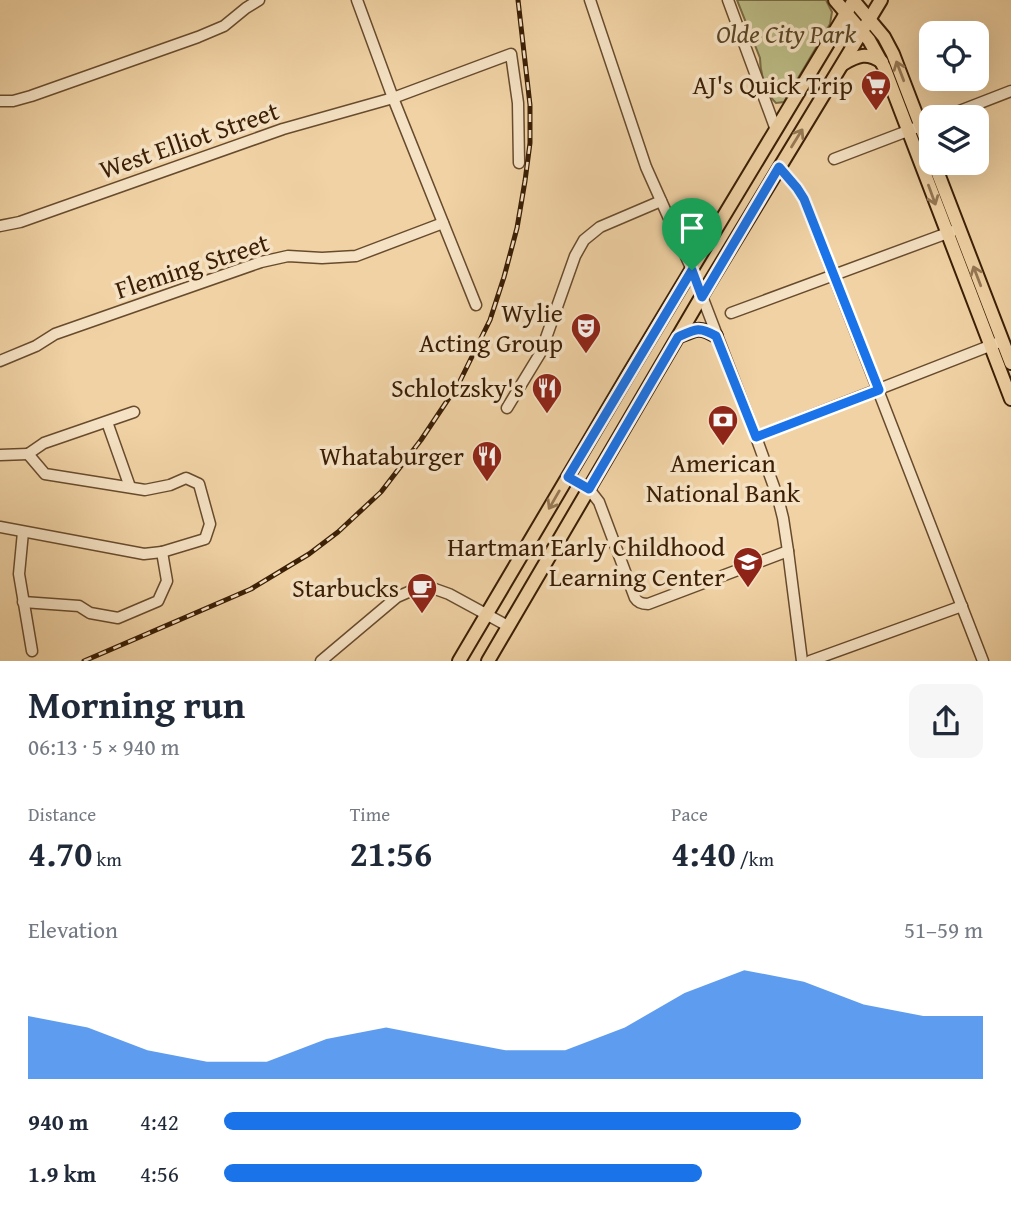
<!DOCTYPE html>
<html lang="en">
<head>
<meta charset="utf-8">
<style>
  body { margin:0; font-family:"Gentium Book Plus",serif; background:#f6f6f7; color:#1f2937; height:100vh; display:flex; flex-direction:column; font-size:26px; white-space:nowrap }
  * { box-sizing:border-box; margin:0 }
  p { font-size:23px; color:#747a83 }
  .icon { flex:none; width:38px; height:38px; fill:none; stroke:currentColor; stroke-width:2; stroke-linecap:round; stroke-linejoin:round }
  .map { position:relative; height:661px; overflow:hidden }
  .sheet { display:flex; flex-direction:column; background:#fff; flex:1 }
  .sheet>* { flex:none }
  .fabs { position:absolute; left:919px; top:21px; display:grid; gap:14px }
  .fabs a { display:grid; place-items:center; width:70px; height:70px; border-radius:14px; background:#fff; box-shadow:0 7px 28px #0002; font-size:35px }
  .pin { position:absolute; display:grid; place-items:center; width:60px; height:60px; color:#fff; margin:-72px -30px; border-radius:50% 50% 50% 0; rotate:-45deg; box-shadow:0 0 7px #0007 }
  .pin .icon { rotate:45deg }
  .round { display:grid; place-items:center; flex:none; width:74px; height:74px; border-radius:14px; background:#f6f6f7 }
  .overview { display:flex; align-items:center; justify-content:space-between; height:119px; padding:0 28px }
  h1 { font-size:38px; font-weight:600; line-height:52px }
  .figures { display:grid; grid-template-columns:repeat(3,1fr); gap:10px; height:119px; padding:7px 28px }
  .figures div { display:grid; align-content:center }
  .figures b { font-size:35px; font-weight:600 }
  .figures small { font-size:19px; font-weight:400 }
  .figures p { font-size:19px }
  .chart { height:196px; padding:14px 28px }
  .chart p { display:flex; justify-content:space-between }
  .chart svg { width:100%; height:126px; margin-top:7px; fill:#1a73e8; opacity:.7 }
  ul { padding:0 28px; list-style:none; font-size:23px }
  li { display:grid; grid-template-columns:112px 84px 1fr; align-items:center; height:52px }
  li i { height:18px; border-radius:9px; background:#1a73e8 }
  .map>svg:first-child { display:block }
  .green { fill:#bbbb85; stroke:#7a6c45; stroke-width:2 }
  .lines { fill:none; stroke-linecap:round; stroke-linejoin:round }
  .minor-casing { stroke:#684b2d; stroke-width:13 }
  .major-casing { stroke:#3a1e05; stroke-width:16 }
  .minor { stroke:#f5e2c4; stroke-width:10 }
  .major { stroke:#f0d2a4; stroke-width:12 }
  .rail-casing { stroke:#3a1e05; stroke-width:5 }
  .rail { stroke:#f5e2c4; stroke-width:2.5; stroke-dasharray:8; stroke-linecap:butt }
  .oneway { stroke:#957854 }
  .route-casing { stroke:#fff; stroke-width:14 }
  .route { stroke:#1a73e8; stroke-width:9 }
  .labels { text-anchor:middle; stroke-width:7; stroke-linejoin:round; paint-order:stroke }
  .park-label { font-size:26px; font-style:italic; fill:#5a4525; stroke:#f5e2c4 }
  .poi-label { font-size:26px; fill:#3a1e05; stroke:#f5e2c4; text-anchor:end }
  .street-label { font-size:26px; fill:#3a1e05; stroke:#f5e2c4 }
</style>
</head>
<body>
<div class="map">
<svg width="1011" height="661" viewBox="0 0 1011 661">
  <rect width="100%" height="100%" fill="#f0d2a4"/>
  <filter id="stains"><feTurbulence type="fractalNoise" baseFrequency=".00286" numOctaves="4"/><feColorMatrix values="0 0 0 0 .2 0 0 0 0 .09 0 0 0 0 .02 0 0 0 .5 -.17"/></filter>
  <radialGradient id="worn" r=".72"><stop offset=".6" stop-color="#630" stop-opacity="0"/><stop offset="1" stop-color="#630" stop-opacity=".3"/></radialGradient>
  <path class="green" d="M737,0h89l6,12 -2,12 -46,78 -8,1c-10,-9 -16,-31 -16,-45z"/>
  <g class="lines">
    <g class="minor-casing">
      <g id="minor">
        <path d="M357,0l36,98 83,207"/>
        <path d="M590,0l56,167 46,103 64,167 22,61 5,20 5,33 14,110"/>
        <path d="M728,0l48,130"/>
        <path d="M0,101h13l18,-5 167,-59 26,-11 22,-18 13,-8"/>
        <path d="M944,117l67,-26"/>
        <path d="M834,159l97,-37"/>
        <path d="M779,167l18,21 7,11 179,462"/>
        <path d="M0,226l20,-4 263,-93 110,-31 118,-44 7,49 1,60"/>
        <path d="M731,313l222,-82"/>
        <path d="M0,361l36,-15 19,-12 206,-72 27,-6 34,2 34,-2 87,-33"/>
        <path d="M507,408l34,-56 34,-96 9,-16 16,-13 61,-26"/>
        <path d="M107,422l23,65"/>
        <path d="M756,437l241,-94"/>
        <path d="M28,454l16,-11 90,-31"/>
        <path d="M0,455l28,-1"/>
        <path d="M568,477l21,12 10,13 36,96c3,5 7,6 13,6l140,-53"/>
        <path d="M0,527l144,27 18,-2"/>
        <path d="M23,532l-4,42 13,77"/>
        <path d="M23,602l56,4 11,7 28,5 40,-17 9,-20 -5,-29 43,-13 5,-15 -11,-40 -13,-6 -16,7 -25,5 -100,-16 -17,-20"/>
        <path d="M321,661l76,-64 23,-10 15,2 14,5 59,32"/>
        <path d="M810,661l152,-55"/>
      </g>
    </g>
    <g class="major-casing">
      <g id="major">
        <path d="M835,0l34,40 15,27 127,332"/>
        <path d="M853,0l31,37 9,17 38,99"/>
        <path d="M843,64c15,-9 24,-12 39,-2"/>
        <path d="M934,163l77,200"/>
        <path d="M678,337c18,-8 21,-11 38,-1"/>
        <path d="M459,661l169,-286 226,-375"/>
        <path d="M488,661l219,-374 174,-287"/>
      </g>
    </g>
    <use href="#minor" class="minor"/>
    <use href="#major" class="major"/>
    <g class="rail-casing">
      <path id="rail" d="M84,661l167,-72 58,-35 29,-22 43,-40 40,-52 38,-57 31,-63 14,-43 13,-49 8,-47 5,-38v-38l-12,-105"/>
    </g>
    <use href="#rail" class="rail"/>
  </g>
  <defs><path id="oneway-shaft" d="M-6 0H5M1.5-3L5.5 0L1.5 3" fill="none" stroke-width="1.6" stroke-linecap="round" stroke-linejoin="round" transform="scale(1.75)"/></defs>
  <g class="oneway">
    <use href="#oneway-shaft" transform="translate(900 71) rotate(-111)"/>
    <use href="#oneway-shaft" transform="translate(797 138) rotate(-58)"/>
    <use href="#oneway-shaft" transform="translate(932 195) rotate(70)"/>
    <use href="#oneway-shaft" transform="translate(977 276) rotate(-111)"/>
    <use href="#oneway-shaft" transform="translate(554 500) rotate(120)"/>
  </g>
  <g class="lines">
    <g class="route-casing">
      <path id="route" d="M779,167l18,21 7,11 75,191 -123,47 -40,-101c-17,-10 -21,-7 -38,1l-89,152 -21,-12 124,-207 10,27z"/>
    </g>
    <use href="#route" class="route"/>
  </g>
  <defs>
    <g id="supermarket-pin" transform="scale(1.575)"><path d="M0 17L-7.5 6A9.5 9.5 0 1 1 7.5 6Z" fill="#8f2418" stroke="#f5e2c4"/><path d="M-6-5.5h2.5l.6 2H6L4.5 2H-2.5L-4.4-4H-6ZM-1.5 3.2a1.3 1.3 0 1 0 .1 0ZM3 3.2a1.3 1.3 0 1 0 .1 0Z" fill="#fff"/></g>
    <g id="theatre-pin" transform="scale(1.575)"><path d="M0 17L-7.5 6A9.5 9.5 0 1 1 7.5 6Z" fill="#8f2418" stroke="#f5e2c4"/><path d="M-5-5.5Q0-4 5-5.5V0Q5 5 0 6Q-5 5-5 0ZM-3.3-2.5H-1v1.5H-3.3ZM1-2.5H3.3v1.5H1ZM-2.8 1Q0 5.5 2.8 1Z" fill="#fff"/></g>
    <g id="restaurant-pin" transform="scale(1.575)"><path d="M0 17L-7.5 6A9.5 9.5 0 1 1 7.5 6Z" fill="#8f2418" stroke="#f5e2c4"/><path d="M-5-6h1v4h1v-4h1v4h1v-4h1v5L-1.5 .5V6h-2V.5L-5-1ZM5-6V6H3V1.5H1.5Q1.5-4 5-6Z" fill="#fff"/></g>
    <g id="bank-pin" transform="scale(1.575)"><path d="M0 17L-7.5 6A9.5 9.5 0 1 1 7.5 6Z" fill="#8f2418" stroke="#f5e2c4"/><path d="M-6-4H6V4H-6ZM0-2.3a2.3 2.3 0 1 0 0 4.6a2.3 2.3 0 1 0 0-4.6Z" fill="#fff"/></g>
    <g id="school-pin" transform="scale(1.575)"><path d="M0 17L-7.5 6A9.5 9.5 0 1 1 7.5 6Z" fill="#8f2418" stroke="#f5e2c4"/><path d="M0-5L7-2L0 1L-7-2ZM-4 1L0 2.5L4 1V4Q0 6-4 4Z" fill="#fff"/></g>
    <g id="cafe-pin" transform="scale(1.575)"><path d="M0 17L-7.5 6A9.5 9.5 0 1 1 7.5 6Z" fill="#8f2418" stroke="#f5e2c4"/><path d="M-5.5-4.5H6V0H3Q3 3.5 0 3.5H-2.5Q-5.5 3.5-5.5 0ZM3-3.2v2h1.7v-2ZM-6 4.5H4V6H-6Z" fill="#fff"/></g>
  </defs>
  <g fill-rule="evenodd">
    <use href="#supermarket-pin" x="876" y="85"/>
    <use href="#theatre-pin" x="586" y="328"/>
    <use href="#restaurant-pin" x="547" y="388"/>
    <use href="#bank-pin" x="723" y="420"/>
    <use href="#restaurant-pin" x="487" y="456"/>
    <use href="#school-pin" x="748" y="562"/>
    <use href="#cafe-pin" x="422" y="588"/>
  </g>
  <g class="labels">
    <g class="park-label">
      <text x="786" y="43">Olde City Park</text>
    </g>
    <g class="poi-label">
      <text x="853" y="94">AJ's Quick Trip</text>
      <text x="563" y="322">Wylie<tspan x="563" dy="30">Acting Group</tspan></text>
      <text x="524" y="397">Schlotzsky's</text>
      <text x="464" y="465">Whataburger</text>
      <text x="723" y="472" text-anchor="middle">American<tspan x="723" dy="30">National Bank</tspan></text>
      <text x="725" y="556">Hartman Early Childhood<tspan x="725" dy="30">Learning Center</tspan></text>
      <text x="399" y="597">Starbucks</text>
    </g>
    <g class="street-label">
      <text transform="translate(189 140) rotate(-19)" y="9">West Elliot Street</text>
      <text transform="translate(192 266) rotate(-18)" y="9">Fleming Street</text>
    </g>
  </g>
  <rect width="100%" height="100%" filter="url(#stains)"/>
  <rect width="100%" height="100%" fill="url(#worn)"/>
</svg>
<div class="fabs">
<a><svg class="icon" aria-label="locate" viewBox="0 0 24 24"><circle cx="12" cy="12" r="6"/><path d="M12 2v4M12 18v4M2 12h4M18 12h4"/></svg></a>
<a><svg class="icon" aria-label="layers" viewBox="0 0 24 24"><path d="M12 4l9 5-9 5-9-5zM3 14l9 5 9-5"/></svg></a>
</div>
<div class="pin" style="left:692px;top:270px;background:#1e9e55"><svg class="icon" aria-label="arrive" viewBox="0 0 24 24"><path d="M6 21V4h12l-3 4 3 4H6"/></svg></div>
</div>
<section class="sheet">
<div class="overview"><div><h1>Morning run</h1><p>06:13 · 5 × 940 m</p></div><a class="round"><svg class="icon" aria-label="share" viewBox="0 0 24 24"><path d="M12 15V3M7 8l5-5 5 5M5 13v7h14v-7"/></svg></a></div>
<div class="figures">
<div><p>Distance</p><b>4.70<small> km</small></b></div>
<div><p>Time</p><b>21:56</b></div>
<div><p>Pace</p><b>4:40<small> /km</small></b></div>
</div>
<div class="chart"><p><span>Elevation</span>51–59 m</p>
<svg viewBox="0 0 160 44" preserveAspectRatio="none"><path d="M0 44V22L10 26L20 34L30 38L40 38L50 30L60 26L70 30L80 34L90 34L100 26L110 14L120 6L130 10L140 18L150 22L160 22V44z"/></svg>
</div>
<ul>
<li><b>940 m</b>4:42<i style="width:76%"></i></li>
<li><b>1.9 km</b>4:56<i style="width:63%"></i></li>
</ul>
</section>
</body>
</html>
